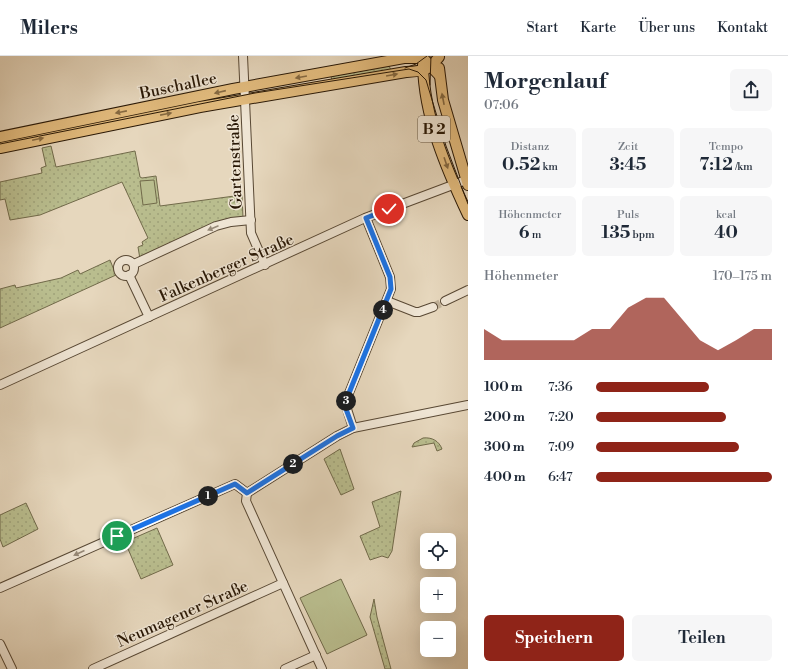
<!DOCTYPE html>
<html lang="de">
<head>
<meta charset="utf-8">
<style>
  body { margin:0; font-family:"Libre Bodoni",serif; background:#f6f6f7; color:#1f2937; height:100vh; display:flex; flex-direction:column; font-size:15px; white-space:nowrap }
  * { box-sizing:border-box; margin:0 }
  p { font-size:13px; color:#747a83 }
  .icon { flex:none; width:22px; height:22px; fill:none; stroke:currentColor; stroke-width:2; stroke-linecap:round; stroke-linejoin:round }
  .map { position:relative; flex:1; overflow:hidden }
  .drawer { display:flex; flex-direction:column; background:#fff; width:320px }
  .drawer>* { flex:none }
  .fabs { position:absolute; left:420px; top:477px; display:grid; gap:8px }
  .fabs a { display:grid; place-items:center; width:36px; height:36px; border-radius:6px; background:#fff; box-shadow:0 4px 16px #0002; font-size:20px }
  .pin { position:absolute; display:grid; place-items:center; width:34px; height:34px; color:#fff; margin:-17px; border:2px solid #fff; border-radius:50%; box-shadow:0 1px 4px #0007 }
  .km { position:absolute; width:20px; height:20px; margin:-10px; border-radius:50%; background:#222; color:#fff; font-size:11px; line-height:20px; text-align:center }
  .round { display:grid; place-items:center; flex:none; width:42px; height:42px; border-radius:6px; background:#f6f6f7 }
  .head { display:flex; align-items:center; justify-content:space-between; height:68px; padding:0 16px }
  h1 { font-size:22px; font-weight:700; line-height:30px }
  .stats { display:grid; grid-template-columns:repeat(3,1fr); gap:6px; height:68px; padding:4px 16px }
  .stats div { display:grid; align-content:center; border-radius:6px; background:#f6f6f7; text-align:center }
  .stats b { font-size:17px; font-weight:700 }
  .stats small { font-size:11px; font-weight:400 }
  .stats p { font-size:11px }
  .chart { height:112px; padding:8px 16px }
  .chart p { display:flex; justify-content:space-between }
  .chart svg { width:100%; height:72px; margin-top:4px; fill:#8f2418; opacity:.7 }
  .primary-button { display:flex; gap:8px; margin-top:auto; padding:8px 16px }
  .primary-button a { flex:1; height:46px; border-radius:6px; background:#8f2418; color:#fff; font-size:16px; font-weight:700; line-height:46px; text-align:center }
  .primary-button a+a { background:#f6f6f7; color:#1f2937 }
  ul { padding:0 16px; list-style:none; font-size:13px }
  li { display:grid; grid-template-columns:64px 48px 1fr; align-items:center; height:30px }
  li i { height:10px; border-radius:5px; background:#8f2418 }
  header { display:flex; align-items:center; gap:24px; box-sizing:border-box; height:56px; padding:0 20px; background:#fff; border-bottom:1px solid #e0e1e3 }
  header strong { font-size:19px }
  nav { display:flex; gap:22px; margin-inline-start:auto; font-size:14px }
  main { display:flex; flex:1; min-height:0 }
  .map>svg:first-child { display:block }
  .green { fill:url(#green-dots); stroke:#716a4a }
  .pitch { fill:#b9bd8e; stroke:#716a4a }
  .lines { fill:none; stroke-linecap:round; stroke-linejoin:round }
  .minor-tunnel { stroke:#c0b198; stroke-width:8; stroke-dasharray:8 4; stroke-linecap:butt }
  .minor-casing { stroke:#584834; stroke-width:10 }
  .major-casing { stroke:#291806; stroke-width:12 }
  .minor { stroke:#efe5d4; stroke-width:8 }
  .major { stroke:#e3bc7e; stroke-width:10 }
  .tram { stroke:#291806; stroke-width:1 }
  .oneway { fill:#866a42 }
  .oneway2 { fill:#968977 }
  .route-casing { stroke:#fff; stroke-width:8 }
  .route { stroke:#1a73e8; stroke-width:5 }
  .labels { text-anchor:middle; stroke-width:3; stroke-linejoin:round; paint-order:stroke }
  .shield { fill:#efe5d4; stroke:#645644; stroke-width:1 }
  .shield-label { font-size:15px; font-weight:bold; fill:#291806 }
  .street-label { font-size:16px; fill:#291806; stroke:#efe5d4 }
</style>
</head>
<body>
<header>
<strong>Milers</strong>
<nav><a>Start</a><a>Karte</a><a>Über uns</a><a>Kontakt</a></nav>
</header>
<main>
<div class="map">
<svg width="468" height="613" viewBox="0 0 468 613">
  <defs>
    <pattern id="green-dots" width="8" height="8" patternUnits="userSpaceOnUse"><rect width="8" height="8" fill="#b9bd8e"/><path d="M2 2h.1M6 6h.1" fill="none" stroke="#9fa279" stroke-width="1.8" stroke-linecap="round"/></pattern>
  </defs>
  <rect width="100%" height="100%" fill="#e6d7bd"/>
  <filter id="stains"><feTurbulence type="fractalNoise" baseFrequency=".005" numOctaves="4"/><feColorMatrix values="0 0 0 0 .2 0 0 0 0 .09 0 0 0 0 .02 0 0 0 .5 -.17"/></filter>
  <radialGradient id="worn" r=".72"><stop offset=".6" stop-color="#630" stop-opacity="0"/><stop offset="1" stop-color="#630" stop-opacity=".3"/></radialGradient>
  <g class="green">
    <path d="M389,10l3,6 -60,9 -1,-5z"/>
    <path d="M51,90l5,21 79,-16 5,26 2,1 14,-2 4,30 82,-11 1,23 -103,41 -2,-12 5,-2 -1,-3 6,-4 -26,-56 -82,33 -30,5 -5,-21 -5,1v-18l42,-9 -1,-5 5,-2 -4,-18z"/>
    <path d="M110,204l6,15 -116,53v-39l15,-4 1,3 45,-10 17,-8 2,4z"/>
    <path d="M423,382c9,-1 16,3 19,11l-5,2 -3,-8 -22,4 2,-4z"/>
    <path d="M340,393l14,40 -13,6 -17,-36z"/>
    <path d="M401,435l-9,60 -4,7 -6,-2 -12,4 -10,-24 20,-9 -8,-25z"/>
    <path d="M26,447l12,26 -35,18 -3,-8v-24z"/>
    <path d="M157,472l16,37 -32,14 -16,-37z"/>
    <path d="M374,543l3,18 14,52h-6l-15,-52z"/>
  </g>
  <g class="pitch">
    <path d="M154,124l3,23 -14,2 -3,-24z"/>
    <path d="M341,523l26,56 -40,19 -27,-56z"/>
  </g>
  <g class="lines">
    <path class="minor-tunnel" d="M433,251l12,-6"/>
    <g class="minor-casing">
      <g id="minor">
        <path d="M243,0l8,177 14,32"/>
        <circle cx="126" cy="212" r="8"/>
        <path d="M134,208l82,-38 15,-4 20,-2"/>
        <path d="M129,219l20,42"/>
        <path d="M387,245l28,11h4l14,-5"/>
        <path d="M445,245l23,-11"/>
        <path d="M0,329l365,-167 101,-38"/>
        <path d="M353,372l-6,-19v-11l44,-109 -1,-12 -24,-59"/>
        <path d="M247,437l90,-57 16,-8 115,-23"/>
        <path d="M247,437l-1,8 76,168"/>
        <path d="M0,532l235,-104 12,9"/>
        <path d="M0,588l12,25"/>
        <path d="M93,613l190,-86"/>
        <path d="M285,613l31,-14"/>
      </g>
    </g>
    <g class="major-casing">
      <g id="major">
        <path d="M423,9c1,52 23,103 45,150"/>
        <path d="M439,12l4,32 25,85"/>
        <path d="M0,81l233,-48 171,-31h19l16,17"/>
        <path d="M0,92l200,-41 206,-35c18,-1 22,-1 33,-15"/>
      </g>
    </g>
    <use href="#minor" class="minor"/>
    <use href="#major" class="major"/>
    <g class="tram">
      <path d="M405,12l11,-4 11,-8"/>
      <path d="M430,29l1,-29"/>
      <path d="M0,88l255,-51 154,-24 9,3 8,8 20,66 22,58"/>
    </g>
  </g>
  <defs><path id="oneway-solid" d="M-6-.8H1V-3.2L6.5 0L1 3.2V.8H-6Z"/></defs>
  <g class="oneway">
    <use href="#oneway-solid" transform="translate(392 19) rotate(-10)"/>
    <use href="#oneway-solid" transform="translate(301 21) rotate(170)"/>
    <use href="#oneway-solid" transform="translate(220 36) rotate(167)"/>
    <use href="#oneway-solid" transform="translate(443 43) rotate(-101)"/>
    <use href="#oneway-solid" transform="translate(121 56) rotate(169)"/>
    <use href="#oneway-solid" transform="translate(166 58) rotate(-11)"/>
    <use href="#oneway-solid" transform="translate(38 83) rotate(-12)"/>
    <use href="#oneway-solid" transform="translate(446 107) rotate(71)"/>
  </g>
  <g class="oneway2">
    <use href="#oneway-solid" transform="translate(213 172) rotate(157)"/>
    <use href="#oneway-solid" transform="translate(79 497) rotate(156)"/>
  </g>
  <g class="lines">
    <g class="route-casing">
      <path id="route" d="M117,480l118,-52 12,9 90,-57 16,-8 -7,-19 1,-11 44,-109 -1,-12 -24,-59 23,-9"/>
    </g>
    <use href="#route" class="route"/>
  </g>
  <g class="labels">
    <rect class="shield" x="418" y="60" width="32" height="26" rx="3"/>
    <g class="shield-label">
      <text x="434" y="78">B 2</text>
    </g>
    <g class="street-label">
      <text transform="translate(178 29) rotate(-12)" y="6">Buschallee</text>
      <text transform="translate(234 106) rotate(-92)" y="6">Gartenstraße</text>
      <text transform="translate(226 211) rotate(-24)" y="6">Falkenberger Straße</text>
      <text transform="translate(182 557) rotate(-24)" y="6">Neumagener Straße</text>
    </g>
  </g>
  <rect width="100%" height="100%" filter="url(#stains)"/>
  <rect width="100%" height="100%" fill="url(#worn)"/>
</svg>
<div class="fabs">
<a><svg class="icon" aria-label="locate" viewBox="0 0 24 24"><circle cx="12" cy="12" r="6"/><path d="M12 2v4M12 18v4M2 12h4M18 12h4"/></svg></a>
<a>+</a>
<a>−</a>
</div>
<div class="pin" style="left:117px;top:480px;background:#1e9e55"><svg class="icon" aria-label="arrive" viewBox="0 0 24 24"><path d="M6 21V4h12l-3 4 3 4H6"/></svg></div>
<div class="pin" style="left:389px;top:153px;background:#d93025"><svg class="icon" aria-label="check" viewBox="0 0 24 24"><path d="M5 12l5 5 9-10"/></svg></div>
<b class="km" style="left:208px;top:440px">1</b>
<b class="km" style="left:293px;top:408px">2</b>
<b class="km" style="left:346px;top:345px">3</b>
<b class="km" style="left:383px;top:254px">4</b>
</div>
<section class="drawer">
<div class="head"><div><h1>Morgenlauf</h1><p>07:06</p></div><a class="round"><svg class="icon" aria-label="share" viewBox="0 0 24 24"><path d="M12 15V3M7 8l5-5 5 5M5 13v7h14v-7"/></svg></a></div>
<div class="stats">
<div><p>Distanz</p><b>0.52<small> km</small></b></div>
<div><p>Zeit</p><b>3:45</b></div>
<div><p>Tempo</p><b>7:12<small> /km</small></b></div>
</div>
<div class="stats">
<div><p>Höhenmeter</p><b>6<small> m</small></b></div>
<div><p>Puls</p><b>135<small> bpm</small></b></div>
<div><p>kcal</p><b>40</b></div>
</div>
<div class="chart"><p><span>Höhenmeter</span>170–175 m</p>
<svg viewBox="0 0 160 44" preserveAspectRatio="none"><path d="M0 44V25L10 32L20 32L30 32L40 32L50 32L60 25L70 25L80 12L90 6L100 6L110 19L120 32L130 38L140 32L150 25L160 25V44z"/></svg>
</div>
<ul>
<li><b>100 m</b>7:36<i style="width:64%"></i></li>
<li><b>200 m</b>7:20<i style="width:74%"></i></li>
<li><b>300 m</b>7:09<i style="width:81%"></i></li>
<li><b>400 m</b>6:47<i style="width:100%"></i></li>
</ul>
<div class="primary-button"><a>Speichern</a><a>Teilen</a></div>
</section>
</main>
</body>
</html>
